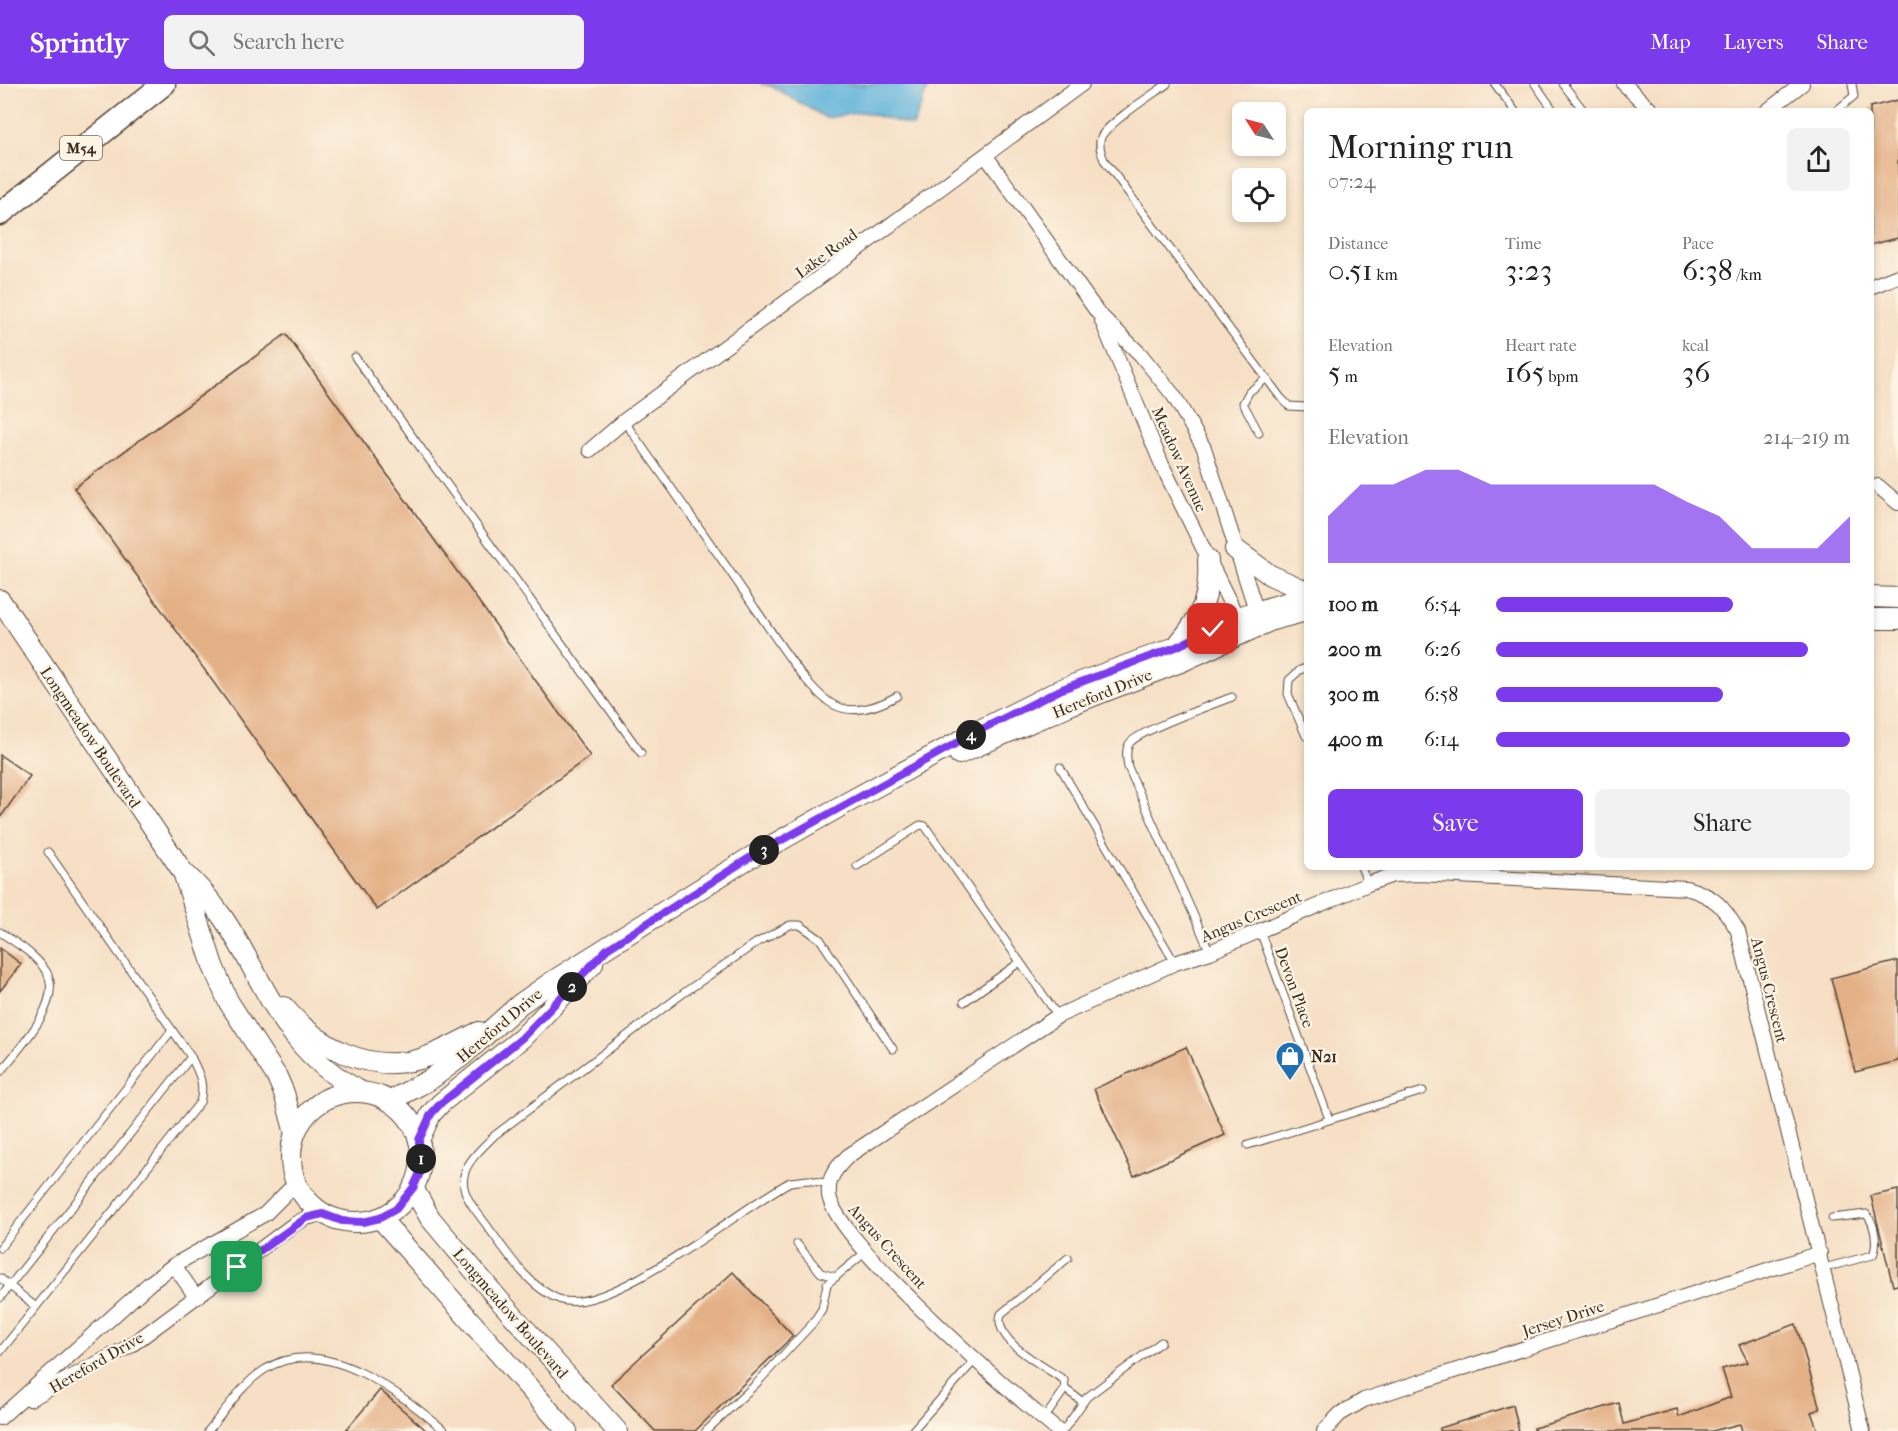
<!DOCTYPE html>
<html lang="en">
<head>
<meta charset="utf-8">
<style>
  body { margin:0; font-family:"IM FELL French Canon",serif; background:#f2f2f2; color:#222; height:100vh; display:flex; flex-direction:column; font-size:22px; white-space:nowrap }
  * { box-sizing:border-box; margin:0 }
  p { font-size:20px; color:#767676 }
  .icon { flex:none; width:33px; height:33px; fill:none; stroke:currentColor; stroke-width:2; stroke-linecap:round; stroke-linejoin:round }
  .map { position:relative; flex:1; overflow:hidden }
  .details { position:absolute; left:1304px; top:24px; width:570px; height:762px; display:flex; flex-direction:column; background:#fff; border-radius:9px; box-shadow:0 3px 9px #0003 }
  .details>* { flex:none }
  .needle { width:39px; rotate:306deg }
  .fabs { position:absolute; left:1232px; top:18px; display:grid; gap:12px }
  .fabs a { display:grid; place-items:center; width:54px; height:54px; border-radius:9px; background:#fff; box-shadow:0 3px 9px #0003; font-size:30px }
  .pin { position:absolute; display:grid; place-items:center; width:51px; height:51px; color:#fff; margin:-26px; border-radius:12px; box-shadow:0 3px 9px #0006 }
  .km { position:absolute; width:30px; height:30px; margin:-15px; border-radius:50%; background:#222; color:#fff; font-size:16px; line-height:30px; text-align:center }
  .round { display:grid; place-items:center; flex:none; width:63px; height:63px; border-radius:9px; background:#f2f2f2 }
  .headline { display:flex; align-items:center; justify-content:space-between; height:102px; padding:0 24px }
  h1 { font-size:33px; font-weight:600; line-height:45px }
  .metrics { display:grid; grid-template-columns:repeat(3,1fr); gap:9px; height:102px; padding:6px 24px }
  .metrics div { display:grid; align-content:center }
  .metrics b { font-size:30px; font-weight:600 }
  .metrics small { font-size:16px; font-weight:400 }
  .metrics p { font-size:16px }
  .chart { height:168px; padding:12px 24px }
  .chart p { display:flex; justify-content:space-between }
  .chart svg { width:100%; height:108px; margin-top:6px; fill:#7c3aed; opacity:.7 }
  .button { display:flex; gap:12px; margin-top:auto; padding:12px 24px }
  .button a { flex:1; height:69px; border-radius:9px; background:#7c3aed; color:#fff; font-size:24px; font-weight:600; line-height:69px; text-align:center }
  .button a+a { background:#f2f2f2; color:#222 }
  ul { padding:0 24px; list-style:none; font-size:20px }
  li { display:grid; grid-template-columns:96px 72px 1fr; align-items:center; height:45px }
  li i { height:15px; border-radius:8px; background:#7c3aed }
  header { display:flex; align-items:center; gap:36px; box-sizing:border-box; height:84px; padding:0 30px; background:#7c3aed; color:#fff }
  header strong { font-size:28px }
  nav { display:flex; gap:33px; margin-inline-start:auto; font-size:21px }
  .search { width:420px; height:54px; background:#f2f2f2; display:flex; align-items:center; gap:15px; box-sizing:border-box; padding:0 21px; border-radius:9px; color:#767676; font-size:22px }
  .map>svg:first-child { display:block }
  .water { fill:#60b3db; stroke:#4e6e7c; stroke-width:1.5 }
  .building { fill:#e4b086 }
  .lines { fill:none; stroke-linecap:round; stroke-linejoin:round }
  .lane-casing { stroke:#574537; stroke-width:9 }
  .street-casing { stroke:#574537; stroke-width:16 }
  .secondary-casing { stroke:#574537; stroke-width:22 }
  .primary-casing { stroke:#574537; stroke-width:25 }
  .lane { stroke:#fff; stroke-width:7 }
  .street { stroke:#fff; stroke-width:14 }
  .secondary { stroke:#fff; stroke-width:20 }
  .primary { stroke:#fff; stroke-width:22 }
  .route-casing { stroke:#fff; stroke-width:12 }
  .route { stroke:#7c3aed; stroke-width:8 }
  .labels { text-anchor:middle; stroke-width:4.5; stroke-linejoin:round; paint-order:stroke }
  .shield { fill:#fcf5e5; stroke:#75675a; stroke-width:1.5 }
  .shield-label { font-size:15px; font-weight:bold; fill:#3b2a1e }
  .street-label { font-size:16px; fill:#3b2a1e; stroke:#fcf5e5 }
  .poi-label { font-size:16px; font-weight:bold; fill:#3b2a1e; stroke:#fcf5e5; text-anchor:start }
</style>
</head>
<body>
<header>
<strong>Sprintly</strong>
<div class="search"><svg class="icon" aria-label="search" viewBox="0 0 24 24"><circle cx="10" cy="10" r="6"/><path d="M15 15l6 6"/></svg>Search here</div>
<nav><a>Map</a><a>Layers</a><a>Share</a></nav>
</header>
<div class="map">
<svg width="1898" height="1347" viewBox="0 0 1898 1347">
  <rect width="100%" height="100%" fill="#fcf5e5"/>
  <filter id="ink" filterUnits="userSpaceOnUse"><feTurbulence type="fractalNoise" baseFrequency=".0167" numOctaves="2"/><feDisplacementMap in="SourceGraphic" scale="12" xChannelSelector="R" yChannelSelector="G"/><feConvolveMatrix kernelMatrix="1 2 1 2 8 2 1 2 1" color-interpolation-filters="sRGB"/></filter>
  <filter id="wash" filterUnits="userSpaceOnUse"><feTurbulence type="fractalNoise" baseFrequency=".008" numOctaves="4" result="noise"/><feDisplacementMap in="SourceGraphic" scale="24" xChannelSelector="R" yChannelSelector="G"/><feGaussianBlur stdDeviation="1.35" result="paint"/><feColorMatrix in="noise" values="0 0 0 0 0 0 0 0 0 0 0 0 0 0 0 0 0 1.4 0 .05"/><feComposite in="paint" operator="in"/></filter>
  <g filter="url(#wash)">
    <rect width="100%" height="100%" fill="#f6dfc4"/>
    <path class="water" d="M760,0h169l-16,42 -50,-14 -37,6 -55,-32z"/>
    <g id="blocks">
      <g class="building">
        <path d="M1898,16v138l-28,7v-138z"/>
        <path d="M286,250l304,422 -213,154 -303,-422z"/>
        <path d="M0,671l30,21 -30,42z"/>
        <path d="M0,864l21,16 -21,27z"/>
        <path d="M1898,877v100l-43,11 -24,-94z"/>
        <path d="M1186,963l39,88 -91,41 -40,-87z"/>
        <path d="M1898,1106v95l-5,1 -22,-90z"/>
        <path d="M733,1188l60,64 -98,95h-40l-44,-47z"/>
        <path d="M1796,1240l24,85 -9,3 7,19h-76l-2,-7 -28,7h-178v-3l85,-25 5,21 53,-15 2,8 52,-20 -9,-28 26,-7 -9,-17z"/>
        <path d="M380,1306l47,41h-82z"/>
        <path d="M1513,1321l6,26h-79v-3z"/>
      </g>
    </g>
  </g>
  <g filter="url(#ink)">
    <use href="#blocks" fill-opacity="0" stroke="#574537" stroke-width="1.5"/>
    <g class="lines">
      <g class="lane-casing">
        <g id="lane">
          <path d="M1167,0c-15,11 -58,38 -66,53 -3,8 0,16 3,23l177,238 8,8 17,1"/>
          <path d="M1495,0l20,27"/>
          <path d="M1535,0l19,27"/>
          <path d="M1563,0l21,27"/>
          <path d="M1836,27l18,-15 -2,-12"/>
          <path d="M355,273l286,396"/>
          <path d="M624,337c44,62 88,124 131,187 18,25 54,86 81,98 20,9 43,0 61,-10"/>
          <path d="M1259,349l-16,-30 6,-11 18,-14"/>
          <path d="M1306,584l-6,2 -11,10 -1,14 18,42"/>
          <path d="M1060,683l115,196"/>
          <path d="M857,782l63,-41 5,1 133,190"/>
          <path d="M1361,783l7,17"/>
          <path d="M1260,847l69,188"/>
          <path d="M0,848c16,11 35,22 46,39 19,30 -28,79 -46,101"/>
          <path d="M1210,868l-82,-185c-1,-7 -3,-16 1,-23 8,-13 85,-40 103,-47"/>
          <path d="M964,918l56,-40"/>
          <path d="M1248,1061l175,-54"/>
          <path d="M830,1100l-22,-4 -18,2c-46,24 -180,134 -229,118 -35,-12 -60,-57 -82,-85 -29,-36 -14,-51 16,-80l190,-143 71,-49 34,-18h10l20,14 73,110"/>
          <path d="M797,1160l24,29 15,4"/>
          <path d="M0,1164l172,-218"/>
          <path d="M1824,1184l49,-13c5,-11 2,-32 -7,-41l-34,4"/>
          <path d="M0,1194l36,29"/>
          <path d="M0,1214l191,-241"/>
          <path d="M0,1268l200,-250c5,-18 -1,-29 -9,-45l-143,-205"/>
          <path d="M1065,1305l18,13"/>
          <path d="M1044,1335l21,-30 -1,-9c-20,-14 -72,-39 -63,-66l67,-56"/>
          <path d="M208,1347c17,-20 34,-47 56,-61 59,-39 137,24 181,61"/>
          <path d="M706,1347l50,-47 57,-61 9,-14 5,-25 40,-33"/>
          <path d="M912,1347l63,-71"/>
          <path d="M1063,1347l24,-34 74,-55"/>
        </g>
      </g>
      <g class="street-casing">
        <g id="street">
          <path d="M1624,0l28,27"/>
          <path d="M1767,27l35,-27"/>
          <path d="M986,72l112,157 43,42 33,41 30,52 52,162"/>
          <path d="M1870,203l28,-11"/>
          <path d="M1102,237l60,144 75,152"/>
          <path d="M590,366l34,-29 458,-337"/>
          <path d="M1878,402l20,17"/>
          <path d="M174,1181l22,32"/>
          <path d="M30,1315l100,-53 163,-121 13,-7 17,-4"/>
          <path d="M0,1334l150,-135 24,-18 91,-51 31,-31"/>
          <path d="M1058,1347c-42,-34 -224,-191 -229,-236 -2,-17 8,-28 19,-39l210,-140 117,-53 35,-11 158,-68 25,-9 27,-1 266,14c29,8 37,18 52,43l125,500"/>
          <path d="M1324,1347l16,-17 24,-14 456,-147"/>
        </g>
      </g>
      <g class="secondary-casing">
        <g id="secondary">
          <path d="M1235,465l35,26 36,16"/>
          <path d="M1870,513l28,1"/>
          <path d="M0,516l183,272c76,66 78,167 177,219"/>
          <path d="M1870,535h28"/>
          <path d="M1179,559c24,-28 31,-47 29,-83"/>
          <path d="M959,670l111,-49 113,-44 89,-41 34,-9"/>
          <path d="M183,788l30,94 15,35 49,76 7,16 11,40"/>
          <path d="M284,923c33,39 83,67 136,52 21,-6 40,-18 59,-27"/>
          <circle cx="356" cy="1073" r="65"/>
          <path d="M390,1017l41,-22 31,-23 58,-52 33,-23 193,-121 95,-54 139,-76 82,-41 114,-42 61,-30 69,-20"/>
          <path d="M419,1056l12,-26 10,-11 81,-65 71,-74"/>
          <path d="M413,1104l17,30 69,82 118,131"/>
          <path d="M380,1134l187,213"/>
        </g>
      </g>
      <g class="primary-casing">
        <path id="primary" d="M0,130l164,-130"/>
      </g>
      <use href="#lane" class="lane"/>
      <use href="#street" class="street"/>
      <use href="#secondary" class="secondary"/>
      <use href="#primary" class="primary"/>
    </g>
  </g>
  <g class="lines" filter="url(#ink)">
    <g class="route-casing">
      <path id="route" d="M237,1183l69,-49 17,-4 19,7 21,1 17,-4 16,-9 17,-21 7,-15 -1,-33 12,-26 10,-11 81,-65 85,-89 139,-89 234,-130 82,-41 114,-42 37,-18"/>
    </g>
    <use href="#route" class="route"/>
  </g>
  <defs>
    <g id="shop-pin" transform="scale(1.5)"><path d="M0 17L-7.5 6A9.5 9.5 0 1 1 7.5 6Z" fill="#1f6fb2" stroke="#fcf5e5"/><path d="M-5-2.5h2.3a2.7 3.5 0 0 1 5.4 0H5L5.5 6h-11ZM-1.5-2.5h3a1.5 2.3 0 0 0-3 0Z" fill="#fff"/></g>
  </defs>
  <g fill-rule="evenodd">
    <use href="#shop-pin" x="1290" y="972"/>
  </g>
  <g class="labels">
    <rect class="shield" x="60" y="52" width="42" height="24" rx="4.5"/>
    <g class="shield-label">
      <text x="81" y="69">M54</text>
    </g>
    <g class="street-label">
      <text transform="translate(826 169) rotate(-36)" y="6">Lake Road</text>
      <text transform="translate(1180 375) rotate(66)" y="6">Meadow Avenue</text>
      <text transform="translate(1102 609) rotate(-22)" y="6">Hereford Drive</text>
      <text transform="translate(91 653) rotate(56)" y="6">Longmeadow Boulevard</text>
      <text transform="translate(1251 832) rotate(-23)" y="6">Angus Crescent</text>
      <text transform="translate(1295 903) rotate(70)" y="6">Devon Place</text>
      <text transform="translate(1770 906) rotate(76)" y="6">Angus Crescent</text>
      <text transform="translate(499 941) rotate(-40)" y="6">Hereford Drive</text>
      <text transform="translate(888 1162) rotate(48)" y="6">Angus Crescent</text>
      <text transform="translate(511 1229) rotate(49)" y="6">Longmeadow Boulevard</text>
      <text transform="translate(1563 1234) rotate(-18)" y="6">Jersey Drive</text>
      <text transform="translate(96 1278) rotate(-30)" y="6">Hereford Drive</text>
    </g>
    <g class="poi-label">
      <text x="1311" y="978">N21</text>
    </g>
  </g>
</svg>
<div class="fabs">
<a><svg class="needle" viewBox="-14 -14 28 28"><path d="M0-13l5 13h-10z" fill="#e53935"/><path d="M0 13l5-13h-10z" fill="#767676"/></svg></a>
<a><svg class="icon" aria-label="locate" viewBox="0 0 24 24"><circle cx="12" cy="12" r="6"/><path d="M12 2v4M12 18v4M2 12h4M18 12h4"/></svg></a>
</div>
<div class="pin" style="left:237px;top:1183px;background:#1e9e55"><svg class="icon" aria-label="arrive" viewBox="0 0 24 24"><path d="M6 21V4h12l-3 4 3 4H6"/></svg></div>
<div class="pin" style="left:1213px;top:545px;background:#d93025"><svg class="icon" aria-label="check" viewBox="0 0 24 24"><path d="M5 12l5 5 9-10"/></svg></div>
<b class="km" style="left:421px;top:1075px">1</b>
<b class="km" style="left:572px;top:903px">2</b>
<b class="km" style="left:764px;top:766px">3</b>
<b class="km" style="left:971px;top:651px">4</b>
<section class="details">
<div class="headline"><div><h1>Morning run</h1><p>07:24</p></div><a class="round"><svg class="icon" aria-label="share" viewBox="0 0 24 24"><path d="M12 15V3M7 8l5-5 5 5M5 13v7h14v-7"/></svg></a></div>
<div class="metrics">
<div><p>Distance</p><b>0.51<small> km</small></b></div>
<div><p>Time</p><b>3:23</b></div>
<div><p>Pace</p><b>6:38<small> /km</small></b></div>
</div>
<div class="metrics">
<div><p>Elevation</p><b>5<small> m</small></b></div>
<div><p>Heart rate</p><b>165<small> bpm</small></b></div>
<div><p>kcal</p><b>36</b></div>
</div>
<div class="chart"><p><span>Elevation</span>214–219 m</p>
<svg viewBox="0 0 160 44" preserveAspectRatio="none"><path d="M0 44V25L10 12L20 12L30 6L40 6L50 12L60 12L70 12L80 12L90 12L100 12L110 19L120 25L130 38L140 38L150 38L160 25V44z"/></svg>
</div>
<ul>
<li><b>100 m</b>6:54<i style="width:67%"></i></li>
<li><b>200 m</b>6:26<i style="width:88%"></i></li>
<li><b>300 m</b>6:58<i style="width:64%"></i></li>
<li><b>400 m</b>6:14<i style="width:100%"></i></li>
</ul>
<div class="button"><a>Save</a><a>Share</a></div>
</section>
</div>
</body>
</html>
